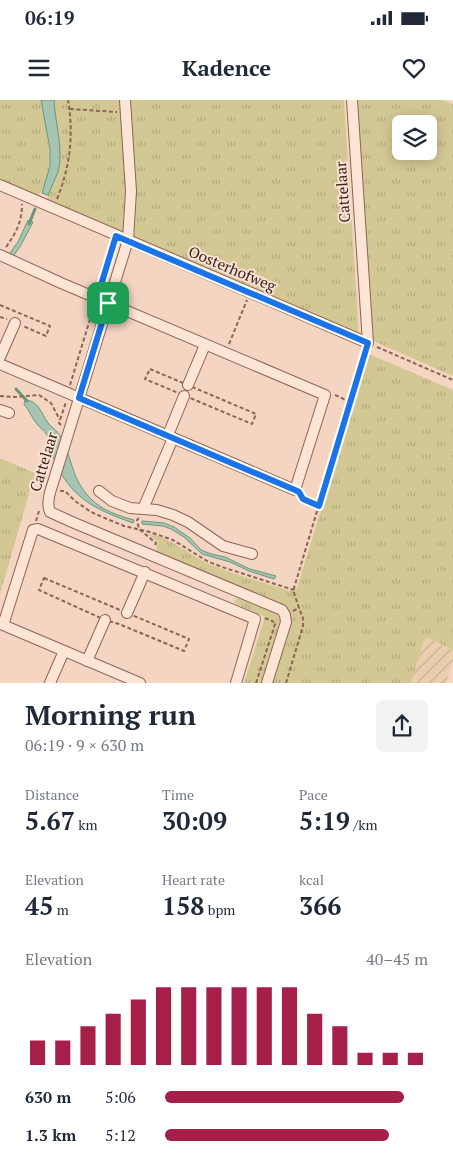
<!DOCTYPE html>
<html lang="en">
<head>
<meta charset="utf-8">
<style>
  body { margin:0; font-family:"PT Serif",serif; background:#f2f2f3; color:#1f2937; height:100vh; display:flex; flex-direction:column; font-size:19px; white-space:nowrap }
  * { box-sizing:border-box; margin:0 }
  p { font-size:16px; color:#747a83 }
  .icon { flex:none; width:28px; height:28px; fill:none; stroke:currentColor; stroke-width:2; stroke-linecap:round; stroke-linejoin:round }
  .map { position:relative; height:583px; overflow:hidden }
  .side { display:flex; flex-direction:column; background:#fff; flex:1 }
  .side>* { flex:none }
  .fabs { position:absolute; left:392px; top:15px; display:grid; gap:10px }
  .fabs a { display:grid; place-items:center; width:45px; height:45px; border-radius:8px; background:#fff; box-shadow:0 2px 12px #0003; font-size:25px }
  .pin { position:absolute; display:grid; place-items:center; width:42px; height:42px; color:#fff; margin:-21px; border-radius:10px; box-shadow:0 2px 8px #0006 }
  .round { display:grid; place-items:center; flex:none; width:52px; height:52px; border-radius:8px; background:#f2f2f3 }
  .overview { display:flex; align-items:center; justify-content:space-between; height:85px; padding:0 25px }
  h1 { font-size:28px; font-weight:700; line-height:38px }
  .metrics { display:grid; grid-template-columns:repeat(3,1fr); gap:8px; height:85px; padding:5px 25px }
  .metrics div { display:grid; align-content:center }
  .metrics b { font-size:25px; font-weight:700 }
  .metrics small { font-size:14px; font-weight:400 }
  .metrics p { font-size:14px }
  .chart { height:140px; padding:10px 25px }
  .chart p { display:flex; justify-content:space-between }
  .chart svg { width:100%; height:90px; margin-top:5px; stroke:#a61f49; stroke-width:6 }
  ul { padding:0 25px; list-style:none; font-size:16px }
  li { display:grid; grid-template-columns:80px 60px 1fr; align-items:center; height:38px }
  li i { height:12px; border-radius:6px; background:#a61f49 }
  .status { display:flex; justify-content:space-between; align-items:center; height:35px; padding:0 25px; background:#fff; direction:ltr }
  .status svg { height:14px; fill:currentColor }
  header { display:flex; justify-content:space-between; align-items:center; height:65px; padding:0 25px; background:#fff; font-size:22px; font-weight:700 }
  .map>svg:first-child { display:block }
  .farmland { fill:url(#farmland-furrows) }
  .grass { fill:url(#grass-tufts); fill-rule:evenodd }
  .water { fill:#a5c5b2; stroke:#6a957d }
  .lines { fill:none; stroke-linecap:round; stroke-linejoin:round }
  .stream { stroke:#6a957d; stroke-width:3 }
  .minor-casing { stroke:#8f6356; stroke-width:12 }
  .path { stroke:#8f6356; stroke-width:2; stroke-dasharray:4 2.5; stroke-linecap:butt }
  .minor { stroke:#fde5d6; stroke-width:10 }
  .route-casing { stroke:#fff; stroke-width:10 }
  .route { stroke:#1a73e8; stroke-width:6 }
  .labels { text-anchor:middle; stroke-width:4; stroke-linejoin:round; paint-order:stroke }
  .street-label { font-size:15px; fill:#3d221c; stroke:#f9e2d2 }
</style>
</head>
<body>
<div class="status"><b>06:19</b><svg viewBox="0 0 49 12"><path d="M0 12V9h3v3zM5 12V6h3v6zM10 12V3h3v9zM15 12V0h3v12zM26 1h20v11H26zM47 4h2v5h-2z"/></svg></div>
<header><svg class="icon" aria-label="menu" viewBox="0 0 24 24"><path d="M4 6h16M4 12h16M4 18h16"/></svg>Kadence<svg class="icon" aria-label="heart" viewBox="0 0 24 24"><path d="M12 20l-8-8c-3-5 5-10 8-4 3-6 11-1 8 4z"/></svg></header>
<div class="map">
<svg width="453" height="583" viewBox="0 0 453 583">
  <defs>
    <pattern id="farmland-furrows" width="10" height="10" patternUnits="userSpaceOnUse" patternTransform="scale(1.25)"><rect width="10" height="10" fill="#eaceae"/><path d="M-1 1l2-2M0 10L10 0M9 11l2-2" fill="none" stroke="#cab195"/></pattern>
    <pattern id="grass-tufts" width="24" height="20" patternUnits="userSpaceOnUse" patternTransform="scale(1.25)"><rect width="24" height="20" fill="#d3c794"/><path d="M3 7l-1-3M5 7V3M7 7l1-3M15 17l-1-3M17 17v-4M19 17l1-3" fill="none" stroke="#b6ab7f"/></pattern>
  </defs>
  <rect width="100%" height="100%" fill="#f3d5c2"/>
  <path class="farmland" d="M425,536l28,14v11l-7,22h-35z"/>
  <g class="grass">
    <path d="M0,0h41c4,29 20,76 -5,98l-36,-16z"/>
    <path d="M54,0h290l15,237 -312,-135 1,-7 10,-24z"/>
    <path d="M355,0h88l10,4v272l-82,-36zM401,24h28v27h-28z"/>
    <path d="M369,254l84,36v260l-28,-14 -14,47h-139l18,-62 -3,-12 -129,-56 -2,-3 2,-8 -11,-9c23,4 41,21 62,31 26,11 54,18 81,27l7,-3z"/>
    <path d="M0,358l35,15 -35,121z"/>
    <path d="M239,498l38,16 3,5 -1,9 -17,55h-18l21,-66 -31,-14 2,-4z"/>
  </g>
  <g class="water">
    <path d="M41,0h13c1,23 10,50 4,72 -3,8 -7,15 -10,23l-6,-2 8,-27v-17z"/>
    <path d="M28,120l5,2 -12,23 -9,13 -5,-1 11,-15z"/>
    <path d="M25,300c13,0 17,14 23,23 4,5 10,8 13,14 12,23 10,41 29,61 11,12 29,18 44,22l-1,3c-39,-14 -63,-25 -80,-66 -2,-7 -1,-15 -6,-22 -3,-5 -7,-7 -10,-11 -5,-6 -8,-14 -13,-20z"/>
    <path d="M142,421l22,2 10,4 16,11 11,12 10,4 14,3 25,12 26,7 -2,3 -25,-8 -19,-9 -28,-8 -18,-17 -13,-8 -8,-3 -21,-2z"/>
  </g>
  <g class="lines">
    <g class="stream">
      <path d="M29,124l6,-15"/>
      <path d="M16,289l11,12"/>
    </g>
    <g class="minor-casing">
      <g id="minor">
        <path d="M125,0l6,91 -3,49 -72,233c-3,12 -11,27 -6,39l22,10 210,88 3,5 1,7 -19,61"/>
        <path d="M0,85l368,158 -16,-243"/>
        <path d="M0,155l61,28 264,112 -30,95 -295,-126"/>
        <path d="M0,257l15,-34"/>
        <path d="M188,285l17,-40"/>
        <path d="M0,310l9,3"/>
        <path d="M168,335l16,-39"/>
        <path d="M99,391l13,10 18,7 27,2 16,5 15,7 35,24 29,8"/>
        <path d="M143,409l30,-71"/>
        <path d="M127,513l18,-41"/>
        <path d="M87,561l18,-41"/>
        <path d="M50,583l14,-32"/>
        <path d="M140,583l-137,-58 30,-95 5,-1 217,90 -19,64"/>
      </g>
    </g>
    <g class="path">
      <path d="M70,9l47,3"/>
      <path d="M57,99c13,-32 17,-65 11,-99"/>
      <path d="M6,147c10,-14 16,-25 16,-43"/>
      <path d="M100,190l14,-46"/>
      <path d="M0,205l50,21 -4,10 -23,-10"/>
      <path d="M0,217l7,2"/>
      <path d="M229,244l18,-44"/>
      <path d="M377,247l76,33"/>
      <path d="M150,269l106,45 -4,10 -107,-45z"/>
      <path d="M70,285l24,-79"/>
      <path d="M335,295l15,7"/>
      <path d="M0,296l15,1 24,-2 12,8 9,17"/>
      <path d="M61,325l-2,-2 7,-21"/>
      <path d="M60,391h5l10,10 16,11 16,7 17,7 26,6 23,8 34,21 15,6 72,23"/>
      <path d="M302,397l1,2 16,7"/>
      <path d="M139,418l-2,2 2,9 17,14 -1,3"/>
      <path d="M36,421l3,-10"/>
      <path d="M44,478l145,61 -5,12 -65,-27 -14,-4 -66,-30z"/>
      <path d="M293,511l6,-3 -5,-15v-5l71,-237"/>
      <path d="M265,518l9,4"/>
      <path d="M256,583l20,-62"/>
      <path d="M286,583l17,-57v-8l-4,-10"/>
    </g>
    <use href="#minor" class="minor"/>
  </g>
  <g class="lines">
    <g class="route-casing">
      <path id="route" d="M116,136l252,107 -49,163 -16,-7 -4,-7 -4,-2 -216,-92 29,-95 -11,-5z"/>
    </g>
    <use href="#route" class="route"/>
  </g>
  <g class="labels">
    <g class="street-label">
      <text transform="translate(343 92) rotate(-94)" y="5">Cattelaar</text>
      <text transform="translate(232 169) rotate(23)" y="5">Oosterhofweg</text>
      <text transform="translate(44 362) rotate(-73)" y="5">Cattelaar</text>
    </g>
  </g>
</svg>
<div class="fabs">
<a><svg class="icon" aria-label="layers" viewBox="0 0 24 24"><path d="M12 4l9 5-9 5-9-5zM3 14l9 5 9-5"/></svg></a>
</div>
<div class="pin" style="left:108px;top:203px;background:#1e9e55"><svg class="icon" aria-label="arrive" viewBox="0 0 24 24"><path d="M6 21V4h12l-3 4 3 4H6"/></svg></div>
</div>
<section class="side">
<div class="overview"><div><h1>Morning run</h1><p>06:19 · 9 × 630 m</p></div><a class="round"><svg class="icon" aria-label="share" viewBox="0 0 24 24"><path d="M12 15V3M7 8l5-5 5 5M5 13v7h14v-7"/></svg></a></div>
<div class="metrics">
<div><p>Distance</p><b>5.67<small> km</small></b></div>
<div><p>Time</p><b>30:09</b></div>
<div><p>Pace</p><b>5:19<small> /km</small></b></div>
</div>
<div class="metrics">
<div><p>Elevation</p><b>45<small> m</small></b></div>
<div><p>Heart rate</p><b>158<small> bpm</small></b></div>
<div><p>kcal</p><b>366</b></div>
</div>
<div class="chart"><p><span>Elevation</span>40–45 m</p>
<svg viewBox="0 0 160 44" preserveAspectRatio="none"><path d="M5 44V32M15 44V32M25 44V25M35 44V19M45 44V12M55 44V6M65 44V6M75 44V6M85 44V6M95 44V6M105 44V6M115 44V19M125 44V25M135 44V38M145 44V38M155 44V38"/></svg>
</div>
<ul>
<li><b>630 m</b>5:06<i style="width:91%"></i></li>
<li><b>1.3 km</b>5:12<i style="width:85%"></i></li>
</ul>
</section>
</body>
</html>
